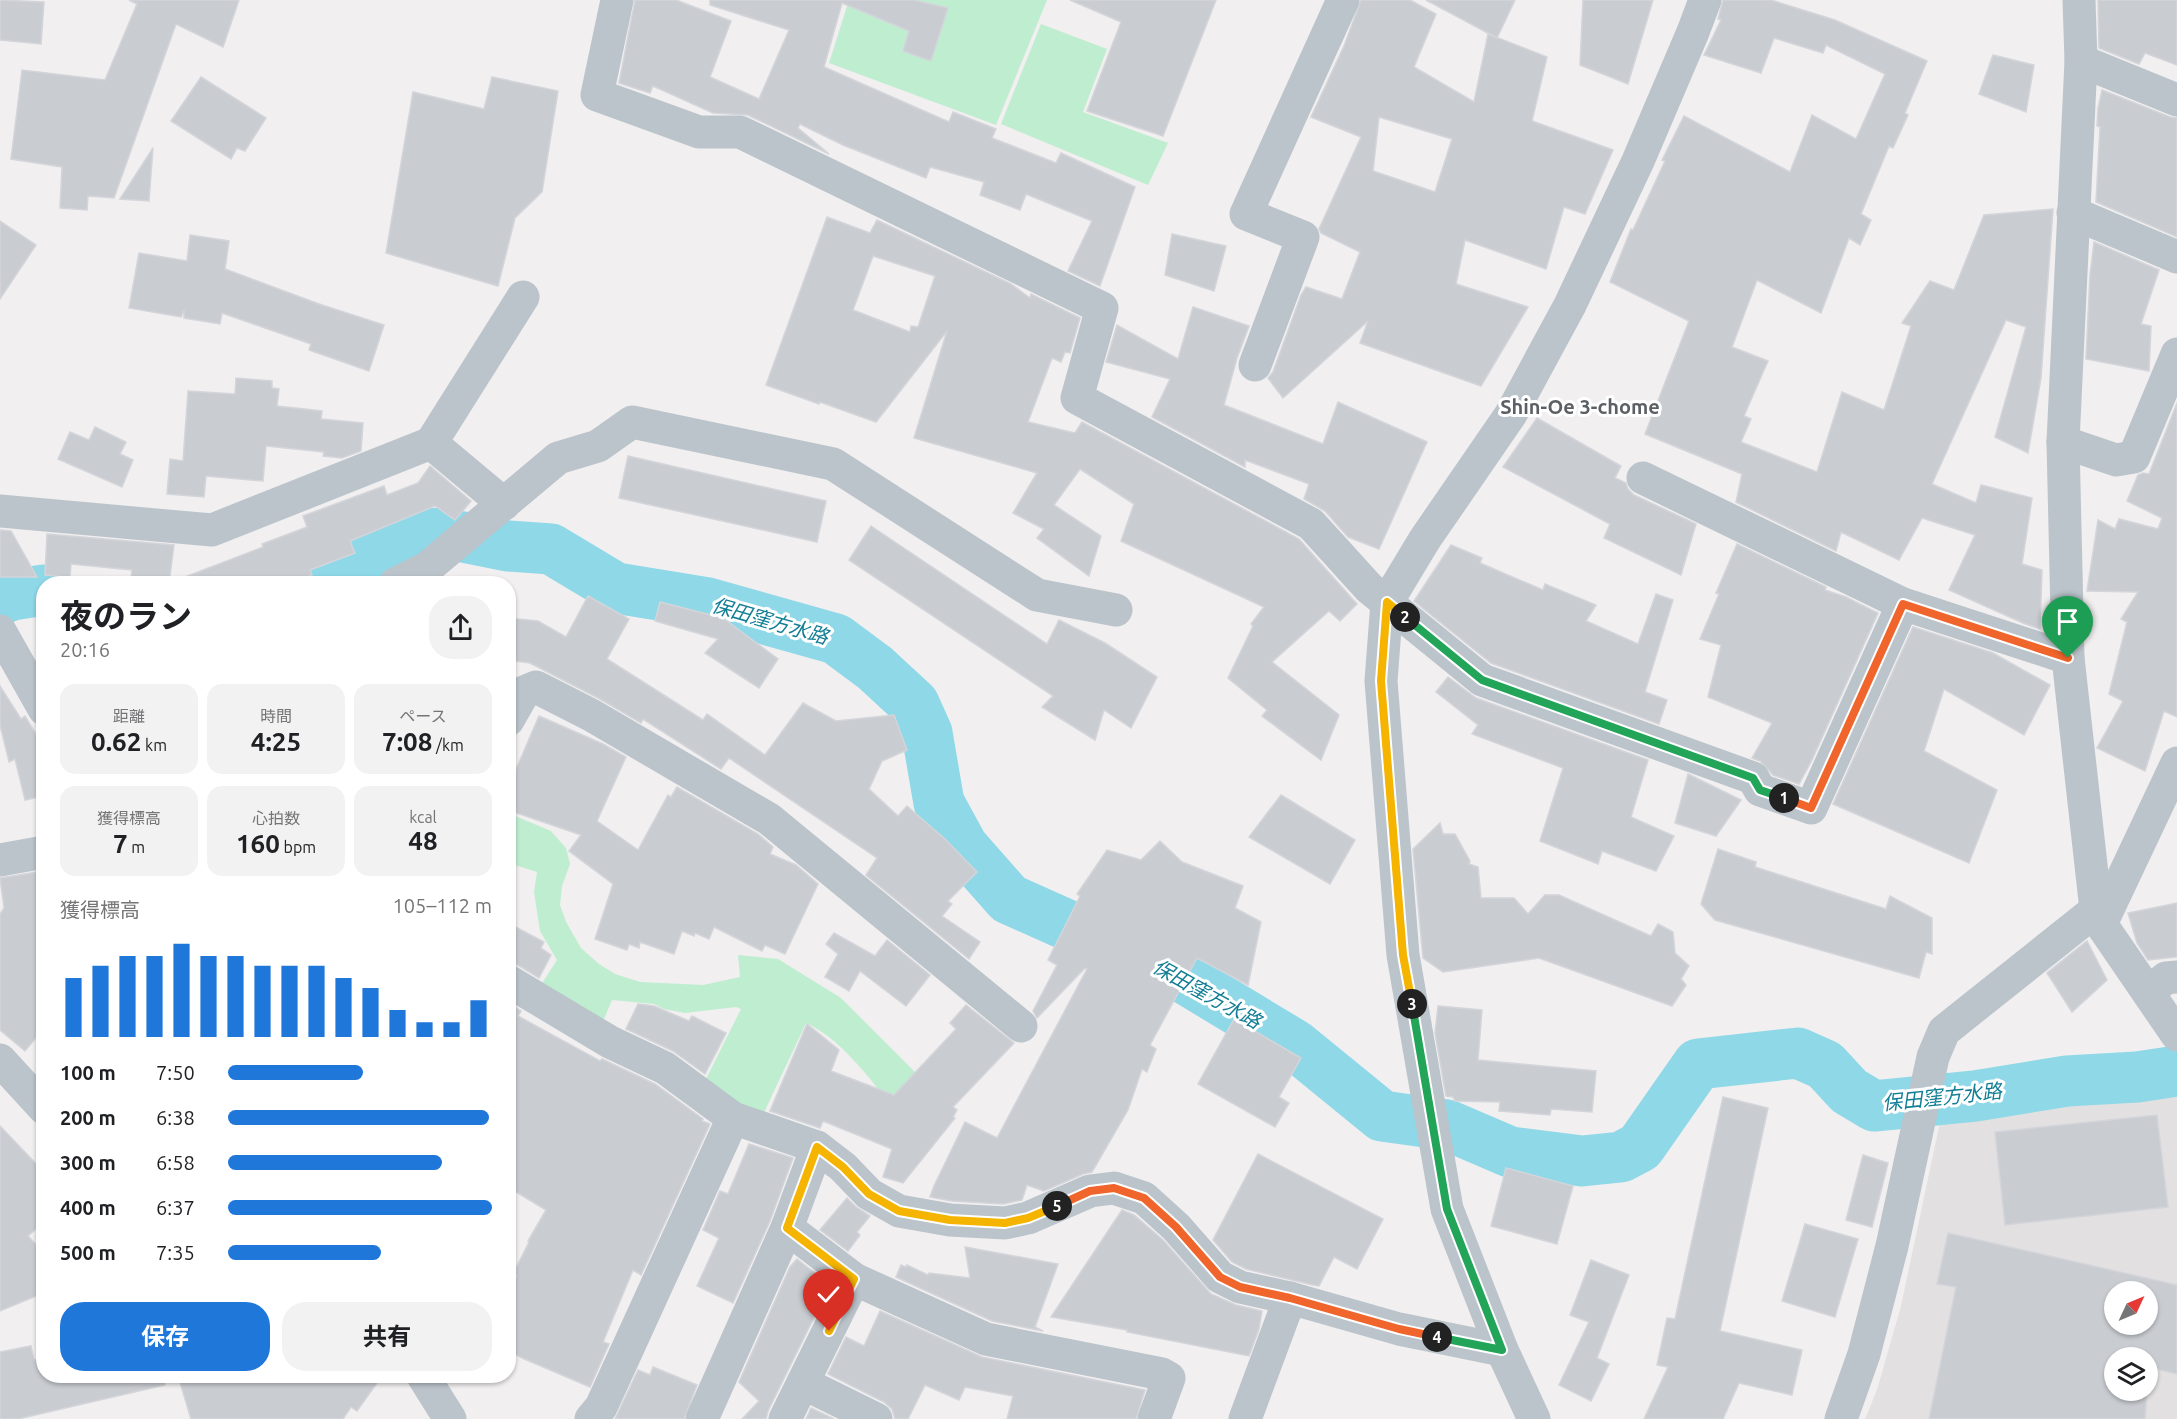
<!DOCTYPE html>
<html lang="ja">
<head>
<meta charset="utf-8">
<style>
  body { margin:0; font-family:Ubuntu,"Noto Sans JP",sans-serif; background:#f2f2f2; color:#202124; height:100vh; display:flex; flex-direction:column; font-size:22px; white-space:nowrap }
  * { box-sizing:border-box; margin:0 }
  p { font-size:20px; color:#757577 }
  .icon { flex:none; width:33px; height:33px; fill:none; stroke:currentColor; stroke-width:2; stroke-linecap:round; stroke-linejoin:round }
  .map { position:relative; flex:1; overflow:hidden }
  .panel { position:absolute; left:36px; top:576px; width:480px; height:807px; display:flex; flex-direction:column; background:#fff; border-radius:24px; box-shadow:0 2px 4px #0004 }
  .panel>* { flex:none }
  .needle { width:39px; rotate:46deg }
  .fabs { position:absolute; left:2104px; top:1281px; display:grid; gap:12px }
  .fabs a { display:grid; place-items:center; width:54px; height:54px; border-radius:50%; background:#fff; box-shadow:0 2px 4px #0004; font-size:30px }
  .pin { position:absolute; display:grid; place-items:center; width:51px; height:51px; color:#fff; margin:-62px -26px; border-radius:50% 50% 50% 0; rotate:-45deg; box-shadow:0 0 6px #0007 }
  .pin .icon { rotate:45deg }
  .km { position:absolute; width:30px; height:30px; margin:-15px; border-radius:50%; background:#222; color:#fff; font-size:16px; line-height:30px; text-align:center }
  .round { display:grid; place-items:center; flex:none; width:63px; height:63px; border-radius:24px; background:#f2f2f2 }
  .head { display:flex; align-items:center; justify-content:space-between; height:102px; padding:0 24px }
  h1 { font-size:33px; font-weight:700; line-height:45px }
  .figures { display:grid; grid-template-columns:repeat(3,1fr); gap:9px; height:102px; padding:6px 24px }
  .figures div { display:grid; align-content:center; border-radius:15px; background:#f2f2f2; text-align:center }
  .figures b { font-size:26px; font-weight:700 }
  .figures small { font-size:16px; font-weight:400 }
  .figures p { font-size:16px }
  .chart { height:168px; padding:12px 24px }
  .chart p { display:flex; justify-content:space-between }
  .chart svg { width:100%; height:108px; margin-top:6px; stroke:#2077da; stroke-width:6 }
  .action { display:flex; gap:12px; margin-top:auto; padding:12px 24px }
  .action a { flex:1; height:69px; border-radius:24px; background:#2077da; color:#fff; font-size:24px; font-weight:700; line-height:69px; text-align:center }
  .action a+a { background:#f2f2f2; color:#202124 }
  ul { padding:0 24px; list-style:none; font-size:20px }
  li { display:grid; grid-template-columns:96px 72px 1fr; align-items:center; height:45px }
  li i { height:15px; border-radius:8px; background:#2077da }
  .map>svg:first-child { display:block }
  .education { fill:#e2e0e1; fill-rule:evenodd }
  .green { fill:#bfedd0 }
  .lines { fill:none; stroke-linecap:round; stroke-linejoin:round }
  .river { stroke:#8ed8e8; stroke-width:51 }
  .building { fill:#c9ccd1; stroke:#d3d5da; stroke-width:1.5; fill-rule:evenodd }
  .minor { stroke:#bbc4cb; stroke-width:33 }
  .split-1-casing { stroke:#fff; stroke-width:12 }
  .split-2-casing { stroke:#fff; stroke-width:12 }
  .split-3-casing { stroke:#fff; stroke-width:12 }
  .split-4-casing { stroke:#fff; stroke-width:12 }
  .split-5-casing { stroke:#fff; stroke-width:12 }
  .split-6-casing { stroke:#fff; stroke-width:12 }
  .split-1 { stroke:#f0652b; stroke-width:8 }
  .split-2 { stroke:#22a559; stroke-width:8 }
  .split-3 { stroke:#f5b400; stroke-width:8 }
  .split-4 { stroke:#22a559; stroke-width:8 }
  .split-5 { stroke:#f0652b; stroke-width:8 }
  .split-6 { stroke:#f5b400; stroke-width:8 }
  .labels { text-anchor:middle; stroke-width:6; stroke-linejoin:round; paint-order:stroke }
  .neighbourhood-label { font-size:20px; font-weight:bold; fill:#5c6064; stroke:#fff }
  .water-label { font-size:20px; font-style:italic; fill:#127e95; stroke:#fff }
</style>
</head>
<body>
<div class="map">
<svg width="2177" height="1419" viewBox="0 0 2177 1419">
  <rect width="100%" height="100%" fill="#f1efef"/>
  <path class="education" d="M2172,1079l5,6v334h-312l12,-29 24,-84 39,-184zM2115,1292h33v32h-33zM2115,1358h33v32h-33z"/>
  <g class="green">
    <path d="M849,0h198l-51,125 -167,-62z"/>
    <path d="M1041,24l66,25 -24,63 85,31 -20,42 -147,-61z"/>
    <path d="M508,813l43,18 15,17 4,16 -8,22 -2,19 6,17 15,26 18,16 16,10 25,8 63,3 37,-8 -2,-22 40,4 63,39 78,78 -28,28c-25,-29 -50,-65 -85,-81l-45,96 -59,-32 39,-78 -5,-2 -51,6 -21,-4 -10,-5 -42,-4 -11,26 -62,-38 18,-28 -17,-29 -6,-39 3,-20 -28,-9z"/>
  </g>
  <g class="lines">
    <g class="river">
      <path d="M328,584l31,-22 51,-27 33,-2 65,13 43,3 65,39 92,15 128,36 39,29 39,36 13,29 12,70 24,44 46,52 170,76 116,70 87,71 65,9 63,27 72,9 39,-4 19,-10 58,-83 100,-11 27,12 24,26 25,15 101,-10 92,-15 70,-4 40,-6"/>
      <path d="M0,600l12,-5 32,-5"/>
    </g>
  </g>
  <g class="building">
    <path d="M0,0l44,2 -3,42 -41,-4z"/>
    <path d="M129,0h110l-16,47 -47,-23 -62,174 -26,-2 -1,14 -27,-2 2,-41 -51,-8 11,-89 83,10 32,-76z"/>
    <path d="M635,0h41l55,21 -21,56 49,22 30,-69 -79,-25v-5h204l34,8 -17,53 -28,-10 6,-20 -67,-28 -18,64 125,55 4,-10 43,17 -4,9 64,25 5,-10 74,34 -35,99 -32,-15 24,-50 -66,-27 -6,16 -40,-15 4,-13 -54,-15 -4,11 -83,-33 -43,-21 -2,4 31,26 -81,-39 -35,-2 -60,-27 -3,7 -31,-10z"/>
    <path d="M1070,0h146l-53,136 -76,-25 34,-89z"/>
    <path d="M1361,0h49l26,14 -22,53 60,35 14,-68 59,23 -15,64 81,29 -28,64 -21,-7 -18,62 -81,-29 -9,44 72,23 -47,79 -121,-43 8,-22 -85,77 -15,-20 5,-6 28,-77 5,-8 36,12 18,-47 -39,-19 -2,-4 42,-92 -50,-20 33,-71zM1379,117l73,22 -17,53 -62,-21z"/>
    <path d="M1426,0h89l-18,38z"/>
    <path d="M1583,0h70l-25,84 -48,-19z"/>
    <path d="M1723,0h48l64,20 92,41 -22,52 3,2 -15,33 -4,-2 -28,68 10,6 -11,25 -11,-7 -28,75 -64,-33 -25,67 36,14 -24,55 7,3 -10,23 76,30 25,-80 42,18 27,-84 -9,-3 28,-42 24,9 30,-75 69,-6 -12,169 -13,75 -33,-16 31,-110 -20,-7 -74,164 44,19 5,-18 51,13 -10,66 20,6 -2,59 -17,-6 -74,-33 26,-55 -53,-17 -23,42 -58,-28 -5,19 -100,-49 6,-28 -97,-40 44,-113 -79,-39 21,-53 2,1 32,-69 -3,-1 22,-44 106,56 22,-57 44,24 29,-65 -59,-29 -3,8 -49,-15 -13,35 -57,-18 17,-35 -3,-1z"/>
    <path d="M2098,0h79v65l-32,-12 -6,11 -40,-16z"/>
    <path d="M1993,55l41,10 -8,47 -47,-18z"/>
    <path d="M201,77l65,41 -21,33 -8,-3 -6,11 -60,-38z"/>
    <path d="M492,77l66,14 -16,101 -27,26 -17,68 -112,-33 27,-161 71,17z"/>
    <path d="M2102,90l68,27 7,1v119l-81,-35 4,-75 -3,-1 1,-18z"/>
    <path d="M153,148l-4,53 -29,-2z"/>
    <path d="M827,217l43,16 7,-13 134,64 19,14 1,-4 49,24 -10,35 -5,-1 -4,10 -9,-4 -24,64 47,11 7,-11 217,117 58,65 -17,17 -11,-10 -57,51 67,53 -18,45 -59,-44 5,-6 -39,-32 25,-52 -2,-2 13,-17 -143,-66 13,-37 -54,-35 -26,36 47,31 -12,40 -52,-38 7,-9 -31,-16 24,-40 -123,-35 33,-107 -71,91 -56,-20 -1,2 -53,-19zM873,256l62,20 -17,51 -7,-1 -1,6 -57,-22z"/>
    <path d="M0,221l36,24 -36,54z"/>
    <path d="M1172,234l54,12 -12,45 -49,-16z"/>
    <path d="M190,235l39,6 -4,28 94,35 65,21 -15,46 -60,-21 2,-6 -89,-31 -2,11 -36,-6v-8l-3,7 -52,-9 10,-55 48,8z"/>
    <path d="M2094,242l65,28 -18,54 10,2 -2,45 -63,-12 4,-84z"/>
    <path d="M1193,307l56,19 -12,32 -13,47 99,39 15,-42 89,40 -48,107 -31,-12 -23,-26 -21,-12 5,-15 -64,-24v7l-93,-50 18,-38 -64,-17 11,-37 61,34z"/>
    <path d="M236,378l36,3v7l7,1 -2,17 45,5 -1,8 42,4 -2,28 -19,7 -19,-2 1,-4 -58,-6 -3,35 -57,-5 -2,21 -37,-3 3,-35 13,2 5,-70 47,3z"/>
    <path d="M2177,403v314l-13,-6 -19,60 -48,-23 26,-47 -14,-7 18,-72 -6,-3 17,-27 -51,-1 11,-71 17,9 4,-10 39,10 4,-11 -35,-17 11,-26 5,-2 6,1z"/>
    <path d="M1537,418l84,48 -6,12 11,5 2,6 6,6 62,29 -15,51 -77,-37 6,-14 -107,-57z"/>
    <path d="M95,427l31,15 -6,12 13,6 -11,27 -64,-28 12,-27 19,8z"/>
    <path d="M628,456l198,45 -9,41 -198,-44z"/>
    <path d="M430,466l41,35 -16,19 -20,-14 -85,35 5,12 -45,17 2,5 -23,9h-116l-1,-2 91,-35 -1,-3 45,-17 -4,-11 81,-30 3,9 31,-12z"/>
    <path d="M871,526l176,118 12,-24 46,23 52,34 -26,51 -27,-18 -9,30 -53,-33 11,-11 -204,-136z"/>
    <path d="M0,530l11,1 26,46h-37z"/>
    <path d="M47,534l127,11 -5,39 -38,-6 1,-8 -61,-6 -1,13 -25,-2z"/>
    <path d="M1737,544l89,43 -1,3 21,7 32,16 -66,147 -13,24 -26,-9 -13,-14 -8,-3 20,-35 -64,-26 13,-52 -21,-6 19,-45 -3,-1z"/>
    <path d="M1451,545l31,13 -2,5 63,27 2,-6 51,21 -10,16 52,23 18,-50 17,6 -28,92 22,8 -8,24 -168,-61 -77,-62z"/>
    <path d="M588,596l41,23 -22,40 96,61 4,-6 58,41 38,-52 33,18 58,-6 13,35 -25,11 -13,28 29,27 9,-10 38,33 32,33 -29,29 4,3 -10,12 38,26 -11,17 -103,-84 11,-17 -148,-100 -8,11 -78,-50 -2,4 -41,-24 -70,-36 -22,-3v-42l30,3 28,16z"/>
    <path d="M660,602l63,16 55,41 -19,29 -54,-35 13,-14 -63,-18z"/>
    <path d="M1913,627l80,26 57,32 -26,50 -80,-46 -20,62 73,39 -28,73 -136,-59z"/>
    <path d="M1448,677l28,21 172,62 -17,57 43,19 -18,35 -54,-20 -4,13 -58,-23 23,-73 -91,-34 6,-9 -42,-33z"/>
    <path d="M0,686l21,33 4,-3 19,31v49l-19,4 -10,-41 -6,3 -9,-37z"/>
    <path d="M539,716l64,28 23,13 -29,64 41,29 30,-55 3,2 6,-10 81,47 15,13 -3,7 26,11 22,19 -33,70 -20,-9 -3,6 -48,-24 -5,12 -14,-6 -1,3 -12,-5 -8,23 -34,-12 -1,6 -10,-4 -2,6 -32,-11 18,-55 -44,-33 12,-16 -73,-25v-22z"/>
    <path d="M1688,774l53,26 -25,36 -41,-13z"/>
    <path d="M1281,795l74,45 -25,44 -81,-47z"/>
    <path d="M1440,823l3,11h12l15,27 -1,3 9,3 3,31h33l14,16 17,-19h14l92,41 7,-12 15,8 2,21 14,13 -8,13 5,6 -14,21 -133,-48 -96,14 -20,-14 -10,-109z"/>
    <path d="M1160,841l22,21 61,24 -8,22 26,14 -13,63 -51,-27 -47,87 6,4 -9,23 -5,-3 -14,41 -36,62 -9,2 -39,17 -17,-6 -5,15 -19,4 -51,-3 -22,-4 4,-11 31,-64 32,16 90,-169 -2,-1 -48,50 -4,-7 24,-46 -9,-5 32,-64 -3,-2 30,-44 34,10z"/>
    <path d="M1718,849l38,13 -1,5 131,42 4,-13 42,22v36l-6,-2 -7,26 -204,-58 -14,-16z"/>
    <path d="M44,871v157l-19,23 -25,-21v-116l4,-6 -4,-30z"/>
    <path d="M2177,903v54l-29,3 -11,-17 -9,-30z"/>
    <path d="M508,923l36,19 -3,6 10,7 -12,23 -21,-13 -10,-3z"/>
    <path d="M834,933l41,23 12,-16 43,35 -24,31 -46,-35 -11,20 -24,-14 13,-23 -12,-10z"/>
    <path d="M2087,941l20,39 -35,32 -25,-39z"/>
    <path d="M508,1003l13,8 -3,5 82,45 2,-2 53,25 48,35 -1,2 8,3 -69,151 -8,-5 -30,72 6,2 -19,43 -68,-29 -14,-8v-57l9,-17 -4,-2 16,-32 -1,-1 18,-31 -38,-23z"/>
    <path d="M638,1004l16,2 35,15 3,-5 34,17 -21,41 -32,-23 -47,-22z"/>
    <path d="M966,1005l48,38 -61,64 4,3 -4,7 2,1 -52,65 -20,-6 9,-28 -69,-28 -3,7 -50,-17 37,-87 32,26 -8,21 63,24 62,-66 -6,-6z"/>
    <path d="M1438,1006l44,4 -4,50 118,11 -4,41 -41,-3 -1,6 -51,-4 1,-9 -45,-1 -2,-4 -7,-1 -11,-63z"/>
    <path d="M1234,1019l67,39 -22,39 10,6 -14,24 -77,-43z"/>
    <path d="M1723,1097l45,11 -48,223 82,19 -10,45 -53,-12 -16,36h-79l24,-52 -11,-2 10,-47 8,1z"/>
    <path d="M2157,1115l11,92 -163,18 -10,-93z"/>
    <path d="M0,1126l44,46v50l-16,14 16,17v37l-8,6 -36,15z"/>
    <path d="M749,1144l44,14 -23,63 -37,82 -36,-17 22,-48 -16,-8 17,-39 8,3z"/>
    <path d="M1258,1154l125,65 -26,50 -23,-12 -15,29 -6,-1 -67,-16 -14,-7 -19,-22z"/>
    <path d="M1863,1155l25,8 -16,64 -26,-7z"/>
    <path d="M1506,1168l67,18 -16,58 -66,-18z"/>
    <path d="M847,1198l9,9 14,9 -13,16 3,3 -12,16 -28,-21z"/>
    <path d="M1122,1210l12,5 29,25 48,54 25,11 26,6 -3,18 -10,27 -122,-24v-2l-76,-13z"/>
    <path d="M1805,1224l53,15 -23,78 -53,-16z"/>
    <path d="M1948,1233l229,52v89l-29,-7v7v-16h-33v32h32l-2,29h-216l27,-132 -19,-3zM2115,1292h33v32h-33z"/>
    <path d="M965,1247l93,17 -23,63 8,4 -51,-10 -96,-44 5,-12 5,2 1,-2 21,10 1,-2 41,5z"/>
    <path d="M797,1259l33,26 -62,126 -2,8h-24l17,-18 -20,-19 51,-115z"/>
    <path d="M1591,1260l38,15 -32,83 12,6 -18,37 -32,-16 30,-63 -19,-7z"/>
    <path d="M880,1311l102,46 163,33 -9,29h-129l6,-23 -48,-9 -6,13 -34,-15 -17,34h-13l-3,-10 -8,-7 -56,-28 18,-37 18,9z"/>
    <path d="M31,1346l3,14 10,-2v18h120l1,9 -147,34h-18v-67z"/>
    <path d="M653,1367l44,18 -13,34h-69l23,-49 12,5z"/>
    <path d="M178,1376h204l-25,35 -6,-4 -8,12h-152z"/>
    <path d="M811,1408l23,11h-28z"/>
  </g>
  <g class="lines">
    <g class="minor">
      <path d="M617,0l-20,95 102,37h41l362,176 -25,90 234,126 58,64 113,92 271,98 7,12 51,18 92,-204"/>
      <path d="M2079,0l2,61 -18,381 5,216 28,252 5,14 76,111"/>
      <path d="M2081,61l96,39"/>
      <path d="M2073,213l104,44"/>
      <path d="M1255,365l48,-128 -57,-23 97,-214"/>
      <path d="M2063,442l53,18 18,-3 43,-103"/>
      <path d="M431,443l73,61"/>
      <path d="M1643,478l260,126 165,54"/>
      <path d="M0,511l212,19 219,-87 92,-146"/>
      <path d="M395,584l32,-16 131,-110 40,-12 34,-24 201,42 204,131 79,15"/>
      <path d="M0,631l44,78"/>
      <path d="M508,720l16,-28 12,-5 55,28 178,104 252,207"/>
      <path d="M0,860l44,-8"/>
      <path d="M2101,924l76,-161"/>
      <path d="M508,981l102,61 55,26 68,50 84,29 26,20 26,27 30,17 51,9 55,3 23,-5 62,-27 24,-3 30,10 32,29 44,50 20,10 50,11 109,31 103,21"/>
      <path d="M2148,992l18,-14 11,-1"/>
      <path d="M0,1060l44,48"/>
      <path d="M787,1228l67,51 132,60 176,35 7,4 -15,41"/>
      <path d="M423,1376l27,43"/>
      <path d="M803,1383l73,36"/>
      <path d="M591,1419l10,-12 132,-289"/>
      <path d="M702,1419l85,-191 30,-81"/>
      <path d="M785,1419l69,-140"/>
      <path d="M1245,1419l45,-121"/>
      <path d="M1534,1419l-32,-69 -55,-141 -44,-254 -22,-274 6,-79 38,-63 86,-125 59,-109 68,-144 55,-129 12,-32"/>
      <path d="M1841,1419l23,-65 28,-108 41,-189 11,-26 152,-121"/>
    </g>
  </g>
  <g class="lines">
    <g class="split-1-casing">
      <path id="split-1" d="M1784,798l27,10 92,-204 165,54"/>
    </g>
    <g class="split-2-casing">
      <path id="split-2" d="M1405,617l77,63 271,98 7,12 24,8"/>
    </g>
    <g class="split-3-casing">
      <path id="split-3" d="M1405,617l-18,-15 -6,79 22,274 9,49"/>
    </g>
    <g class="split-4-casing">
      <path id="split-4" d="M1412,1004l35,205 55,141 -65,-13"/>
    </g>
    <g class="split-5-casing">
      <path id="split-5" d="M1057,1206l33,-15 24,-3 30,10 32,29 44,50 20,10 50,11 109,31 38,8"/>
    </g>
    <g class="split-6-casing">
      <path id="split-6" d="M829,1331l25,-52 -67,-51 30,-81 26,20 26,27 30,17 51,9 55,3 23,-5 29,-12"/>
    </g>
    <use href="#split-1" class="split-1"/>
    <use href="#split-2" class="split-2"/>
    <use href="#split-3" class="split-3"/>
    <use href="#split-4" class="split-4"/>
    <use href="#split-5" class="split-5"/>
    <use href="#split-6" class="split-6"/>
  </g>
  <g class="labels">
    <g class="neighbourhood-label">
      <text x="1580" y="414">Shin-Oe 3-chome</text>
    </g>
    <g class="water-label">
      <text transform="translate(770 621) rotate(16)" y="7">保田窪方水路</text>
      <text transform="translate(1207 994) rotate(29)" y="7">保田窪方水路</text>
      <text transform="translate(1942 1097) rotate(-6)" y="7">保田窪方水路</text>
    </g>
  </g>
</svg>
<div class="fabs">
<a><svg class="needle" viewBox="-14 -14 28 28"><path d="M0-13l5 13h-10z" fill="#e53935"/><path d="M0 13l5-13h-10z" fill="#757577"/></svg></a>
<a><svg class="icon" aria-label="layers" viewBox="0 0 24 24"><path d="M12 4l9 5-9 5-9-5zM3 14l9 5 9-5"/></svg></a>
</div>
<div class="pin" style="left:2068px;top:658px;background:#1e9e55"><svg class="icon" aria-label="arrive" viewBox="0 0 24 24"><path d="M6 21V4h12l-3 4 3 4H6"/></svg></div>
<div class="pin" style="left:829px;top:1331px;background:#d93025"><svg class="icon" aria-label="check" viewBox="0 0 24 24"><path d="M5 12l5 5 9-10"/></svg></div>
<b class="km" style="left:1784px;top:798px">1</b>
<b class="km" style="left:1405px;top:617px">2</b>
<b class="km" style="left:1412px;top:1004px">3</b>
<b class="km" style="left:1437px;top:1337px">4</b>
<b class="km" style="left:1057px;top:1206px">5</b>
<section class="panel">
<div class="head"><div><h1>夜のラン</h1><p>20:16</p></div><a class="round"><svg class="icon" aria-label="share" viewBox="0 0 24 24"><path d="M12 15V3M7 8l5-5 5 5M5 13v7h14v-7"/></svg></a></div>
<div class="figures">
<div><p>距離</p><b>0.62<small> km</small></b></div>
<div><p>時間</p><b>4:25</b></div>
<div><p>ペース</p><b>7:08<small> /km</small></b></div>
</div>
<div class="figures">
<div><p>獲得標高</p><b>7<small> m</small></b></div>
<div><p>心拍数</p><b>160<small> bpm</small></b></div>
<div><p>kcal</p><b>48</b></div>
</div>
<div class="chart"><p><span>獲得標高</span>105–112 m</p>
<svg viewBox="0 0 160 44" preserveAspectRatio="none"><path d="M5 44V20M15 44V15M25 44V11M35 44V11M45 44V6M55 44V11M65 44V11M75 44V15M85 44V15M95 44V15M105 44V20M115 44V24M125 44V33M135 44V38M145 44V38M155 44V29"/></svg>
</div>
<ul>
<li><b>100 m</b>7:50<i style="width:51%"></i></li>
<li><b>200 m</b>6:38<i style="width:99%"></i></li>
<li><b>300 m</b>6:58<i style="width:81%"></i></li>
<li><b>400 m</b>6:37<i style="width:100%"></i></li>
<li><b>500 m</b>7:35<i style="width:58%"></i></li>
</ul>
<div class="action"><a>保存</a><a>共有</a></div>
</section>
</div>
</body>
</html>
